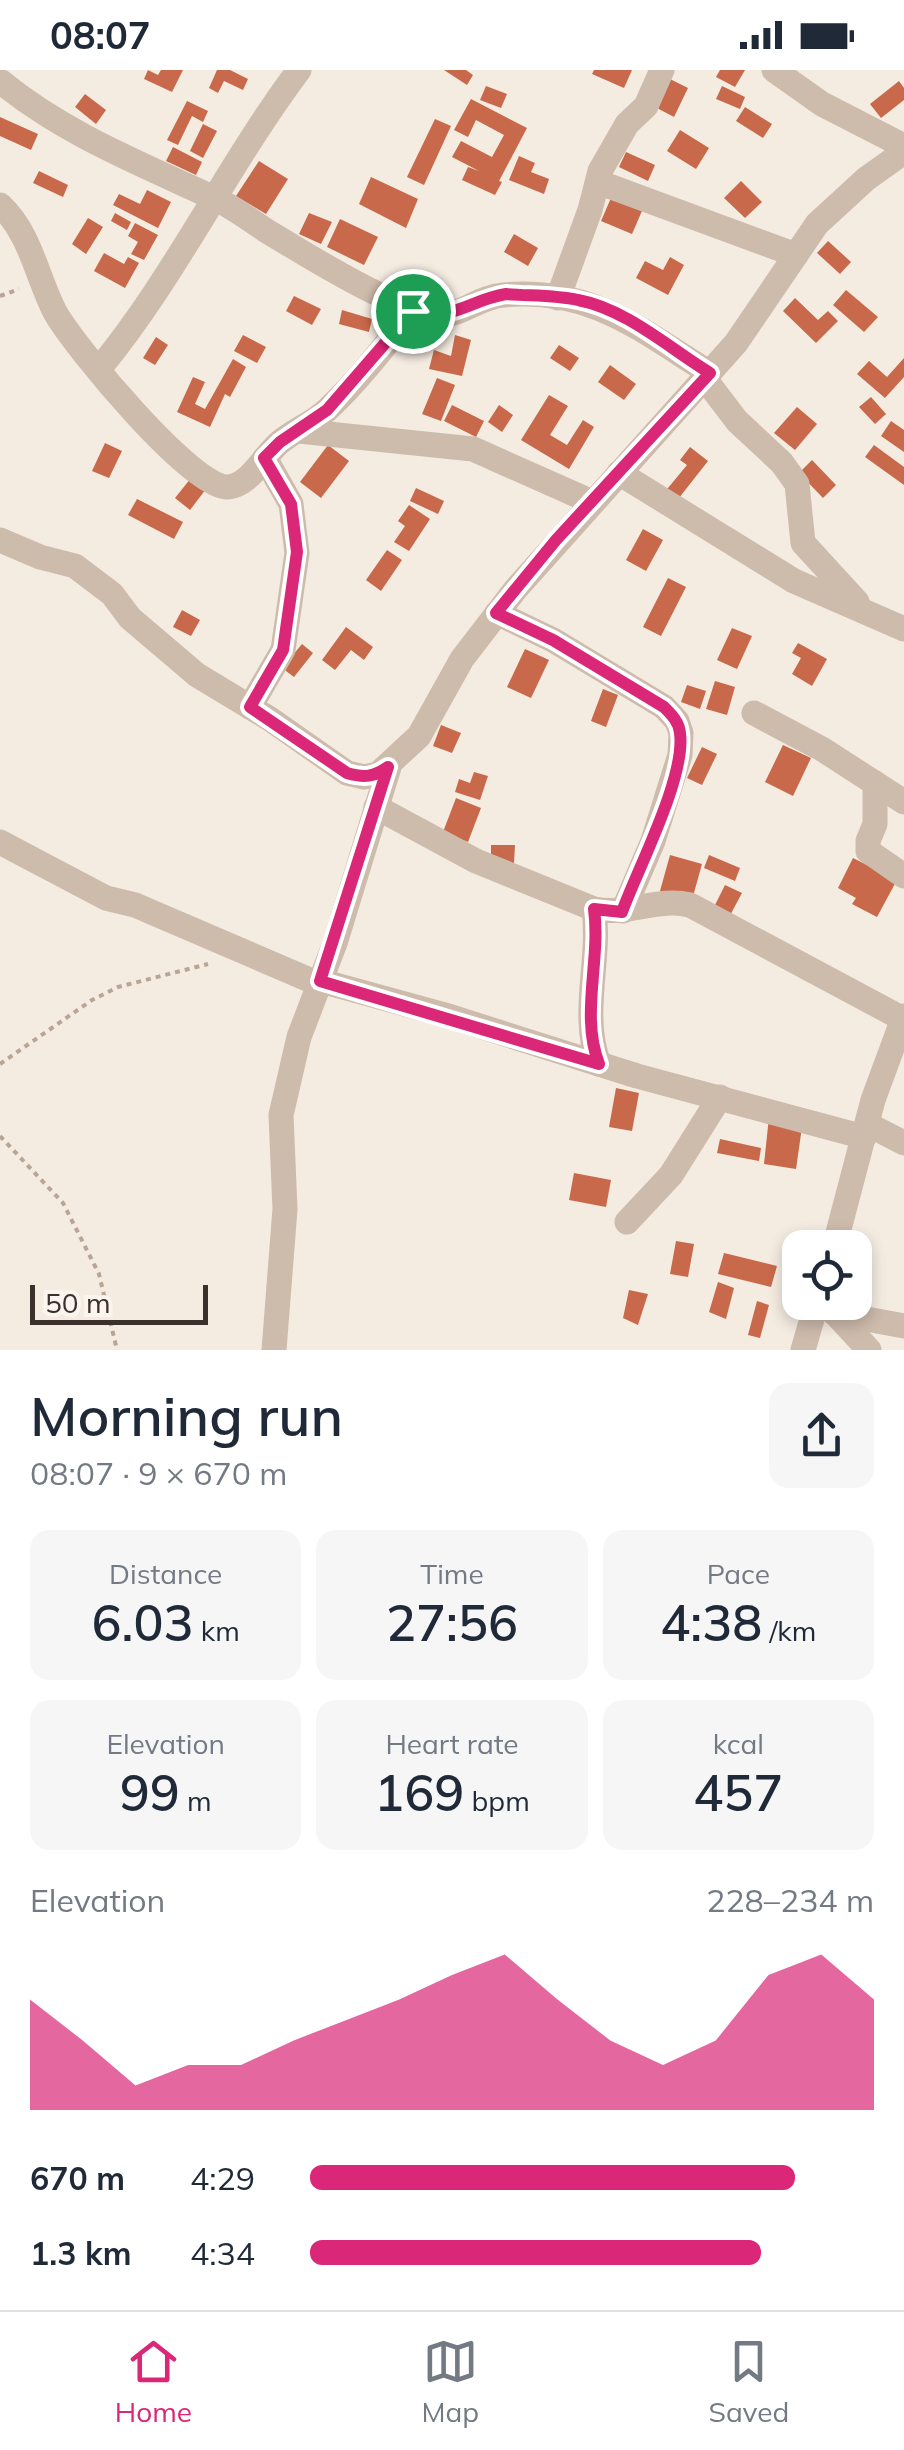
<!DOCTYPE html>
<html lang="en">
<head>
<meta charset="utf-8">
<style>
  body { margin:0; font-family:Mulish,sans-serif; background:#f6f6f7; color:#1f2937; height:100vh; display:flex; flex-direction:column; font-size:38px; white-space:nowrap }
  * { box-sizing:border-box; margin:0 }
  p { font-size:32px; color:#747a83 }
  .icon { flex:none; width:55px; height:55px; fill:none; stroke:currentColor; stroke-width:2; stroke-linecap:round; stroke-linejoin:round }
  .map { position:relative; height:1280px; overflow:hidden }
  .drawer { display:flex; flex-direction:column; background:#fff; flex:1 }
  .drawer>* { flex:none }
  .tools { position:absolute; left:782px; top:1160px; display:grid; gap:20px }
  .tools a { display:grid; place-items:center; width:90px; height:90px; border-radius:20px; background:#fff; box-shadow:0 5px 15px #0003; font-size:50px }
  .scale { position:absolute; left:30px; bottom:25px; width:178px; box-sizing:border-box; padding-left:10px; border:5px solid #3b302b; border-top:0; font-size:28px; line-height:35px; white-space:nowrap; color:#3b302b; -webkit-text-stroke:8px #fbf5ee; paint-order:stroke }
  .pin { position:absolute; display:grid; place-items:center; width:85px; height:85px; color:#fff; margin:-42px; border:5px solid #fff; border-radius:50%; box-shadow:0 2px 10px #0007 }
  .round { display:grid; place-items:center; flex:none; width:105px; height:105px; border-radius:20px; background:#f6f6f7 }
  .head { display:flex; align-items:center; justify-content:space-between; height:170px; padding:0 30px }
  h1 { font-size:55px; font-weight:600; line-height:75px }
  .metrics { display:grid; grid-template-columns:repeat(3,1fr); gap:15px; height:170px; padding:10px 30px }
  .metrics div { display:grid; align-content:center; border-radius:20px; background:#f6f6f7; text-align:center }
  .metrics b { font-size:50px; font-weight:600 }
  .metrics small { font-size:28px; font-weight:400 }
  .metrics p { font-size:28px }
  .chart { height:280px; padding:20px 30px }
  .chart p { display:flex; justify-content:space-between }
  .chart svg { width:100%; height:180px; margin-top:10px; fill:#db2777; opacity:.7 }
  ul { padding:0 30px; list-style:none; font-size:32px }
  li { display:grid; grid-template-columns:160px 120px 1fr; align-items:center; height:75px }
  li i { height:25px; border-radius:12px; background:#db2777 }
  .status { display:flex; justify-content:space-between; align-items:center; height:70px; padding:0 50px; background:#fff; direction:ltr }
  .status svg { height:28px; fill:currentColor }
  .dock { display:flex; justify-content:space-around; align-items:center; height:140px; border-top:2px solid #e0e1e3; background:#fff; font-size:28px; color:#747a83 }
  .dock a { display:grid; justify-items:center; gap:5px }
  .dock .selected { color:#db2777 }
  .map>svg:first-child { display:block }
  .building { fill:#c8694b }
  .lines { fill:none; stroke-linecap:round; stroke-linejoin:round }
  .path { stroke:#b9a596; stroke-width:4; stroke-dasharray:5 5; stroke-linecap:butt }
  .minor { stroke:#cdbbac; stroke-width:25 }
  .route-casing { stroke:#fff; stroke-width:20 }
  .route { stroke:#db2777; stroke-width:12 }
</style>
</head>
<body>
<div class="status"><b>08:07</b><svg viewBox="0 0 49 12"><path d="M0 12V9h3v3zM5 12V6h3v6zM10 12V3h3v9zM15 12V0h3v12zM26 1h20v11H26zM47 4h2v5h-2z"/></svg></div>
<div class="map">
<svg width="904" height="1280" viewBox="0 0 904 1280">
  <rect width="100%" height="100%" fill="#f4ebe1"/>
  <g class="building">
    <path d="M148,0l10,5 3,-5h22l-11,22 -28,-13z"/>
    <path d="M217,0h13l18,9 -5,11 -19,-9 -6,12 -9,-5z"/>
    <path d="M444,0h22l7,5 -6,10z"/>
    <path d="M594,0h38l-8,18 -32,-14z"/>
    <path d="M720,0h25l-10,17 -19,-10z"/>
    <path d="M670,9l18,9 -14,29 -19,-10z"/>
    <path d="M899,11l5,7v12l-23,18 -11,-14z"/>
    <path d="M486,16l21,8 -6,14 -21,-8z"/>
    <path d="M722,16l23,11 -5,12 -24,-10z"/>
    <path d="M85,24l21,16 -10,14 -21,-17z"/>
    <path d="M471,29l56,29 -28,53 3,1 -7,13 -33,-15 6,-13 11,4 -27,-14 9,-16 31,16 12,-22 -28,-15 -8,17 -14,-7z"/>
    <path d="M187,31l21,10 -5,11 -11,-6 -14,29 -11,-5z"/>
    <path d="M745,37l27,17 -9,14 -27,-17z"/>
    <path d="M0,47l38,17 -7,16 -31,-14z"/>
    <path d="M435,49l16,7 -27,59 -17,-8z"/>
    <path d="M203,54l14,7 -14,27 -13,-7z"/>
    <path d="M680,60l29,18 -13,21 -29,-18z"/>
    <path d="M173,77l29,15 -6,13 -30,-14z"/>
    <path d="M626,82l29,13 -7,16 -29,-14z"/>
    <path d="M519,86l16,7 -4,9 18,7 -5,15 -35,-14z"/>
    <path d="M259,91l29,18 -22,35 -30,-18z"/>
    <path d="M39,101l29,14 -5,12 -30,-14z"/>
    <path d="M371,107l47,22 -12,29 -47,-24z"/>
    <path d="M741,111l21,21 -17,16 -21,-20z"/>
    <path d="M147,120l24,12 -13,26 -45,-23 6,-11 21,10z"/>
    <path d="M611,128l31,13 -10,23 -31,-13z"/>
    <path d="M115,143l16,9 -4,8 -16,-9z"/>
    <path d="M309,143l23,9 -11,22 -22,-10z"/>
    <path d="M88,148l15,9 -17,27 -14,-10z"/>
    <path d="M340,149l38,18 -14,28 -37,-18z"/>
    <path d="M135,153l23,12 -14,25 -13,-6 7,-12 -10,-6z"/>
    <path d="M514,164l24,14 -10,18 -24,-14z"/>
    <path d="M828,171l23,21 -11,12 -23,-21z"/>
    <path d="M104,183l20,11 4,-7 11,6 -14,25 -31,-17z"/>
    <path d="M670,187l14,8 -16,30 -32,-17 9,-17 18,9z"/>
    <path d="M846,220l32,27 -14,15 -31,-27z"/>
    <path d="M294,226l27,13 -9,16 -26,-14z"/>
    <path d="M795,228l23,22 10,-9 10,10 -22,22 -33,-32z"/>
    <path d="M342,240l30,9 -3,13 -30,-8z"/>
    <path d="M243,265l23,12 -9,16 -23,-12z"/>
    <path d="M455,265l16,5 -9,36 -33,-7 5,-19 17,6z"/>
    <path d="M156,267l12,8 -13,20 -12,-7z"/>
    <path d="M559,275l20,13 -9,13 -20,-13z"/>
    <path d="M904,288v19l-19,21 -28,-24 12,-13 18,16z"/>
    <path d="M233,289l13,8 -16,30 -5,-3 -15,33 -33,-15 16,-35 12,5 -10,22 10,5z"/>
    <path d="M610,295l26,19 -12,16 -26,-18z"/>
    <path d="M437,308l18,7 -14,36 -19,-7z"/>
    <path d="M549,325l19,11 -18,29 17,10 16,-25 11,7 -25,42 -48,-29z"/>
    <path d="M871,327l15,17 -11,10 -16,-17z"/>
    <path d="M452,335l32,16 -8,16 -32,-16z"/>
    <path d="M499,335l14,10 -11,17 -14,-10z"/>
    <path d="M797,337l20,17 -22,26 -21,-17z"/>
    <path d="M891,351l13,9v22l-23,-16z"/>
    <path d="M105,373l17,8 -13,27 -17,-7z"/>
    <path d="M328,375l21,16 -28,37 -21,-16z"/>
    <path d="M874,375l30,22v18l-39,-28z"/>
    <path d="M690,377l18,14 -33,42 -12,-9 24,-29 -7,-5z"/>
    <path d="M812,390l24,25 -13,13 -24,-25z"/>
    <path d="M191,408l15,11 -16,21 -15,-12z"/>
    <path d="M416,418l28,13 -6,13 -28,-13z"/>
    <path d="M137,429l46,23 -9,17 -46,-24z"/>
    <path d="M409,435l21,14 -21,32 -15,-9 11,-16 -7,-5z"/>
    <path d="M643,459l20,11 -17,31 -20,-11z"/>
    <path d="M387,480l15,10 -21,31 -15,-11z"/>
    <path d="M668,508l18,9 -25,49 -18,-9z"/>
    <path d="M182,540l18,10 -9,16 -18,-9z"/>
    <path d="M346,557l27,20 -9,13 -13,-10 -16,20 -13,-10z"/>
    <path d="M732,558l20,8 -15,33 -20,-9z"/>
    <path d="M798,573l29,16 -15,27 -20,-12 9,-16 -9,-5z"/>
    <path d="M302,574l11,9 -19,24 -12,-9z"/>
    <path d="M525,579l24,11 -18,38 -24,-11z"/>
    <path d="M715,611l20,6 -8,28 -21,-6z"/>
    <path d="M687,615l19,6 -6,18 -19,-7z"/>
    <path d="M603,619l15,6 -12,32 -15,-6z"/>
    <path d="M441,655l20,8 -9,20 -19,-7z"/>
    <path d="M783,675l28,13 -18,38 -28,-14z"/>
    <path d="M702,677l15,7 -15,31 -15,-7z"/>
    <path d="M474,702l14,4 -8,24 -25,-8 4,-13 11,4z"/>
    <path d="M456,728l25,10 -13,34 -25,-10z"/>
    <path d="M491,775h24l-1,18h-23z"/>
    <path d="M670,785l32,9 -10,36 -32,-9z"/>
    <path d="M709,785l31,13 -5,13 -31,-13z"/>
    <path d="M853,788l44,22 -20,37 -25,-13 4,-6 -18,-10z"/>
    <path d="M725,815l17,8 -15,28 -16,-8z"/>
    <path d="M616,1018l23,5 -7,38 -23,-4z"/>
    <path d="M769,1047l34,3 -7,49 -32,-5z"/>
    <path d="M720,1069l41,9 -2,13 -42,-8z"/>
    <path d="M574,1103l37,7 -5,27 -37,-7z"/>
    <path d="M676,1171l18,3 -6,33 -18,-3z"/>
    <path d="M724,1183l53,13 -6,21 -53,-13z"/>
    <path d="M718,1212l16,6 -8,31 -17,-7z"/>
    <path d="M629,1220l19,4 -10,31 -15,-7z"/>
    <path d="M757,1231l12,4 -9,33 -12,-3z"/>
  </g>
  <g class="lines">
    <g class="path">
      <path d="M0,226l19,-7"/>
      <path d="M0,994l92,-64 26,-13 90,-23"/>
      <path d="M0,1066l63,67 36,71 18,76"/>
    </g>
    <g class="minor">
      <path d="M774,0l48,34 82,42"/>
      <path d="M0,11c63,52 139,82 212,116 20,9 39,24 58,36 37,22 73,45 112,63 15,8 32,17 49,20 26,3 47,-19 72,-21 89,-8 137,35 207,78"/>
      <path d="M598,112l198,73"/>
      <path d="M0,135c31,29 36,70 55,107 18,33 138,178 173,175 22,-2 35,-30 51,-44 15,-13 35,-20 49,-34 32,-30 58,-65 85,-98"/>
      <path d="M558,228l32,-88 10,-39 27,-47 19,-18 16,-36"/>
      <path d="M99,299c76,-92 128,-203 200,-299"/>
      <path d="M705,309l32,42 45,42 15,21 6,59 54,59"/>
      <path d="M299,361l174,18 119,53"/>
      <path d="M619,403l175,108 110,48"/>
      <path d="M0,470l40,17 35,9 37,28 18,24 67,57 73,44 77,54 17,4 14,-3 41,-38 43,-77 53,-69 221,-247 81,-119 49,-45 38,-27"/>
      <path d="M497,543l56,27 111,67 13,14 4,12 -1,22 -27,86 -30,70"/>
      <path d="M250,637l33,-57 14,-97 -6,-49 -26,-46"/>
      <path d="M754,643l68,36 82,53"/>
      <path d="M875,713v41l-7,17v10l36,25"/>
      <path d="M376,737l100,54 118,48c33,7 64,-12 96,-4l213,114"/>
      <path d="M0,772l106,56 29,7 184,79"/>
      <path d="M594,839c7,51 -14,105 5,155"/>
      <path d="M321,911l124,34 192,61 227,61"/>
      <path d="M867,1054l37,19"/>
      <path d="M627,1152l44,-47 49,-78"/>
      <path d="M834,1178l39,-148 31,-84"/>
      <path d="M832,1240l37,40"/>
      <path d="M834,1243l70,13"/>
      <path d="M274,1280l11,-141 -4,-94 18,-78 36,-94 54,-176"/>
      <path d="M803,1280l14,-48"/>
    </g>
  </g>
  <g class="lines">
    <g class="route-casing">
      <path id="route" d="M506,224c23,2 49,1 72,6 48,9 91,48 132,73l-154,167 -60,73 57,27 111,67c8,8 15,15 16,26 6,44 -42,135 -58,179l-28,-3c7,51 -14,106 5,155l-279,-83 68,-214c-14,10 -24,11 -41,6l-97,-66 33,-57 14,-98 -6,-48 -27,-46 16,-16 47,-32 86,-99c40,11 56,-11 93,-17z"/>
    </g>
    <use href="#route" class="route"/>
  </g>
</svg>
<div class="tools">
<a><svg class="icon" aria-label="locate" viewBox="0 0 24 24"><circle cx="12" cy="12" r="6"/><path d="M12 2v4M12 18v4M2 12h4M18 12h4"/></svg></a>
</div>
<div class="scale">50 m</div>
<div class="pin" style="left:413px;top:241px;background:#1e9e55"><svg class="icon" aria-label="arrive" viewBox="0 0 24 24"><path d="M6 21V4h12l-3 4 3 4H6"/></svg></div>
</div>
<section class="drawer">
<div class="head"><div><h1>Morning run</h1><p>08:07 · 9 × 670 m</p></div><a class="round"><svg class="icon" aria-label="share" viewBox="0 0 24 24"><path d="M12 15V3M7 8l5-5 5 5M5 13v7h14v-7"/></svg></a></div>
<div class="metrics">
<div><p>Distance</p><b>6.03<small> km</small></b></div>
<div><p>Time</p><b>27:56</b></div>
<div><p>Pace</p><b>4:38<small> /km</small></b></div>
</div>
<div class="metrics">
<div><p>Elevation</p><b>99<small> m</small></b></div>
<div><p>Heart rate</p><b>169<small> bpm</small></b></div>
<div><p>kcal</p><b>457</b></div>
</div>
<div class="chart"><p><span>Elevation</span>228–234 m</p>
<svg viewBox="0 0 160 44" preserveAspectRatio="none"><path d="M0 44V17L10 27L20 38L30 33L40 33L50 27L60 22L70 17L80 11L90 6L100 17L110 27L120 33L130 27L140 11L150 6L160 17V44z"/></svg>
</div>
<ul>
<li><b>670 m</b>4:29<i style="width:86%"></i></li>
<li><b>1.3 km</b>4:34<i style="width:80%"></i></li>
</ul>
</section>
<nav class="dock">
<a class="selected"><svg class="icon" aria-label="home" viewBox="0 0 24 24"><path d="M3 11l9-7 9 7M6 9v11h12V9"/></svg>Home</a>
<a><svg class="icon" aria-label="map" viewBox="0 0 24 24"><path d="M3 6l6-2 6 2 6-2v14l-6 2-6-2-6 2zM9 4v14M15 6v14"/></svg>Map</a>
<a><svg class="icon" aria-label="saved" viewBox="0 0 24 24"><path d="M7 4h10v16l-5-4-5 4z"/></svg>Saved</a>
</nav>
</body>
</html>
